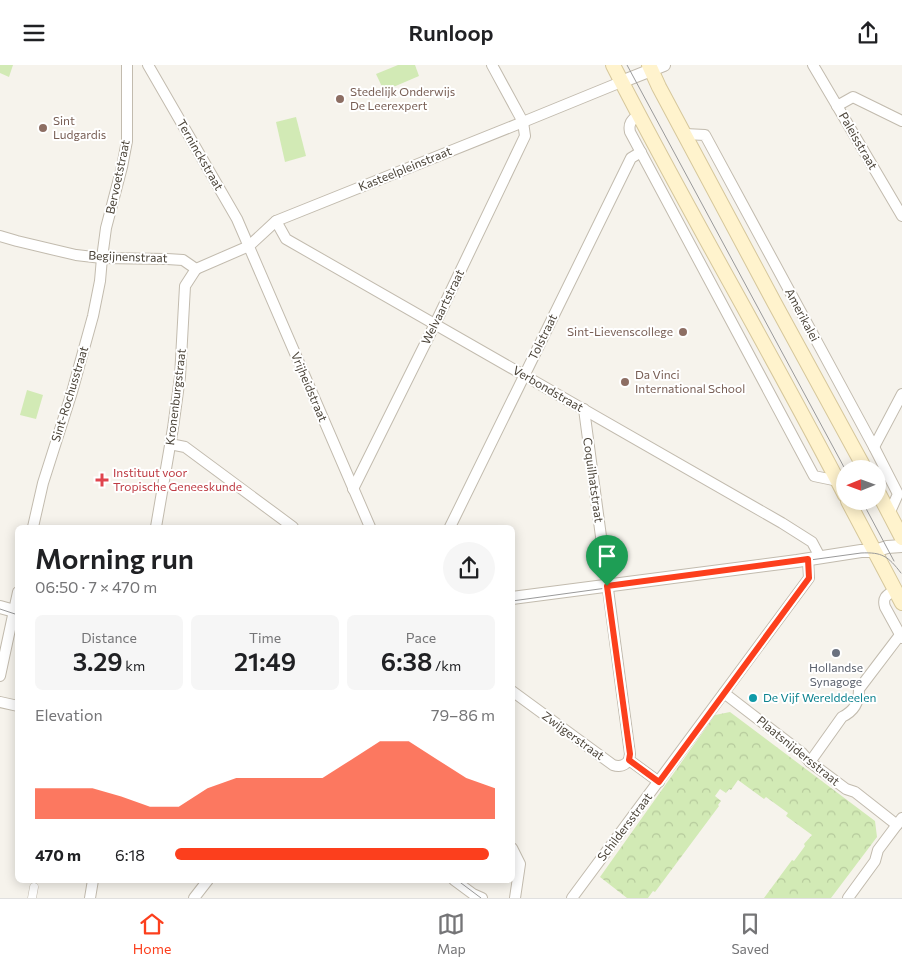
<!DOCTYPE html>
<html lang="en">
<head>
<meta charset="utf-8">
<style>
  body { margin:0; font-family:Commissioner,sans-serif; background:#f6f6f6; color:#202124; height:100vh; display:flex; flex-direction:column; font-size:19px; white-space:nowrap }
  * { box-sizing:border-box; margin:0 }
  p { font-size:16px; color:#757577 }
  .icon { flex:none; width:28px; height:28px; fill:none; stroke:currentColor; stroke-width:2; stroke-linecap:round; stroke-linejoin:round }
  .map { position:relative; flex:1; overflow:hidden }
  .drawer { position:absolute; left:15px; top:460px; width:500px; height:358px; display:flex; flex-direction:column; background:#fff; border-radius:8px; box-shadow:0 2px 12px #0003 }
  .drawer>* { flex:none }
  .needle { width:32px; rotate:269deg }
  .tools { position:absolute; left:836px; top:395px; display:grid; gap:10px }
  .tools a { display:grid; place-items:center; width:50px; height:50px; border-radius:50%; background:#fff; box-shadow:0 2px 12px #0003; font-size:25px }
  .pin { position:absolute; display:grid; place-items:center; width:42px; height:42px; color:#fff; margin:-51px -21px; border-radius:50% 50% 50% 0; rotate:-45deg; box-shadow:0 0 5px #0007 }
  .pin .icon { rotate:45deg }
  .round { display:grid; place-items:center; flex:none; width:52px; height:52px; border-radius:26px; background:#f6f6f6 }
  .head { display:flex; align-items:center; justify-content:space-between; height:85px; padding:0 20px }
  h1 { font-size:28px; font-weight:600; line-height:38px }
  .metrics { display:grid; grid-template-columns:repeat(3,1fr); gap:8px; height:85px; padding:5px 20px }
  .metrics div { display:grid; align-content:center; border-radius:8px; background:#f6f6f6; text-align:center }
  .metrics b { font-size:25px; font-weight:600 }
  .metrics small { font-size:14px; font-weight:400 }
  .metrics p { font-size:14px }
  .chart { height:140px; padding:10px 20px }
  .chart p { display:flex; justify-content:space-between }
  .chart svg { width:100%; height:90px; margin-top:5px; fill:#fc3f1d; opacity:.7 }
  ul { padding:0 20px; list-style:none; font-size:16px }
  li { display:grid; grid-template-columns:80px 60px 1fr; align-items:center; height:38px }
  li i { height:12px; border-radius:6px; background:#fc3f1d }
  header { display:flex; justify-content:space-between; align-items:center; height:65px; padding:0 20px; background:#fff; font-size:22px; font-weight:600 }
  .menu { display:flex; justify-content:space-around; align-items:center; height:70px; border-top:1px solid #e0e0e0; background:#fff; font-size:14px; color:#757577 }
  .menu a { display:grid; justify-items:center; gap:2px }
  .menu .selected { color:#fc3f1d }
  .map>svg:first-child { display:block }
  .grass { fill:#d2eab5 }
  .park { fill:url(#park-crowns) }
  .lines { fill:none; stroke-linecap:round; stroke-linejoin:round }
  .pedestrian-casing { stroke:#c2bbae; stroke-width:9 }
  .minor-casing { stroke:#c2bbae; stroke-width:12 }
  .tertiary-casing { stroke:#c2bbae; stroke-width:14 }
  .secondary-casing { stroke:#d6c79b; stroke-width:16 }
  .pedestrian { stroke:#fff; stroke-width:8 }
  .minor { stroke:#fff; stroke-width:10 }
  .tertiary { stroke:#fff; stroke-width:12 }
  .secondary { stroke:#fff3cd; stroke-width:14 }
  .tram { stroke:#9a9a9a; stroke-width:1 }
  .route-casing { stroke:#fff; stroke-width:10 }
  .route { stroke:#fc3f1d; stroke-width:6 }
  .education-dot { fill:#8d6e63; stroke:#fff; stroke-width:2 }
  .health-dot { fill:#e0444e; stroke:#fff; stroke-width:2 }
  .worship-dot { fill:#6b7280; stroke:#fff; stroke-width:2 }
  .culture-dot { fill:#0f9aa8; stroke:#fff; stroke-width:2 }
  .labels { text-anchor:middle; stroke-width:4; stroke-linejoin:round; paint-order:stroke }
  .education-label { font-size:12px; fill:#785e54; stroke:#fff; text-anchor:start }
  .street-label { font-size:12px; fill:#4b4439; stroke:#fff }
  .health-label { font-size:12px; fill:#be3a42; stroke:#fff; text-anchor:start }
  .worship-label { font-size:12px; fill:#5b616d; stroke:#fff }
  .culture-label { font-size:12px; fill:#0d838f; stroke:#fff; text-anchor:start }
</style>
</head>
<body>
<header><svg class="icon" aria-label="menu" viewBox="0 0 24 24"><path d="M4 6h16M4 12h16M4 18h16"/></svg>Runloop<svg class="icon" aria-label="share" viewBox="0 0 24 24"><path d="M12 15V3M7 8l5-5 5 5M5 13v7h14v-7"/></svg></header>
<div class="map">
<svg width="902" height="833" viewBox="0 0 902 833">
  <defs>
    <pattern id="park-crowns" width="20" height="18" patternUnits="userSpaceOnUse" patternTransform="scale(1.25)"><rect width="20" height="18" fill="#d2eab5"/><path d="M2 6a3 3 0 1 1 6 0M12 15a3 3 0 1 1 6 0" fill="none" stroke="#b6ca9c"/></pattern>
  </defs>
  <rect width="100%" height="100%" fill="#f6f3ec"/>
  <g class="grass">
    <path d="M0,0h13l-4,12 -9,-4z"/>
    <path d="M398,0h17l4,11 -35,15 -8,-17z"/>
    <path d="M296,52l10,39 -21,6 -9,-40z"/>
    <path d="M27,325l16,5 -7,24 -16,-4z"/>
  </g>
  <path class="park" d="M730,647l145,109 2,16 -46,61h-67l28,-38 2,1 11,-15 -1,-2 8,-9 -26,-19 2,-3 -22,-16 -2,2 -26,-19 -7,10 -2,-1 -3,4 -6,-4 -5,7 6,5 -3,4 1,1 -64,86 -2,-1 -5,7h-21l-27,-21 115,-162z"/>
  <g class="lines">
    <g class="pedestrian-casing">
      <path id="pedestrian" d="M32,833l2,-11"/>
    </g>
    <g class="minor-casing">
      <g id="minor">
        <path d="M148,0l89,154 133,308"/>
        <path d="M813,0l89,151"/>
        <path d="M837,41l16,-9 49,24"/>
        <path d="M638,50c-6,5 -10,8 -8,17l184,344 24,5"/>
        <path d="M685,69l20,1 169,312 24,47 -9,20"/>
        <path d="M276,156l10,18 496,284 30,19 8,15"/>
        <path d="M0,171l17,5 59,14 26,3 65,1 16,1 13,9"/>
        <path d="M196,204l53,-23 27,-25 247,-99 98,-40"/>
        <path d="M584,344l46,345 -1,6"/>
        <path d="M170,379l15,3 108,80"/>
        <path d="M874,382l28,-53"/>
        <path d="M353,424l82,-165 90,-188 -2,-14 -31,-57"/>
        <path d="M33,462l10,-44 29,-91 21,-76 7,-35 2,-23 4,-30 16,-61 5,-26v-76"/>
        <path d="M156,462l17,-99 7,-51 5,-91 11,-17"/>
        <path d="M450,462l181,-369 10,-6"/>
        <path d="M895,525c-8,5 -13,7 -10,17l17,31"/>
        <path d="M0,611l18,-84"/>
        <path d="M512,626l101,74c6,2 12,1 16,-5"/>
        <path d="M724,628l78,60 8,9 36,27 9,3 42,33"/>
        <path d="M0,637l18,4"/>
        <path d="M629,695l30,22"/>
        <path d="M810,697l32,-45c12,-6 17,-14 17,-28l41,-54"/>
        <path d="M512,783l8,16 -5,34"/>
        <path d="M454,815l19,14 9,4"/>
        <path d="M90,833l3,-18"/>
        <path d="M194,833l14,-18"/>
        <path d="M572,833l237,-320 -1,-19"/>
        <path d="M848,833l27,-37 3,-11 24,-32"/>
      </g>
    </g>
    <g class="tertiary-casing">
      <g id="tertiary">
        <path d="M621,17l43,-17"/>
        <path d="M512,533l285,-37 64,-10h14l12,-4 15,-1"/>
        <path d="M0,542l18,5"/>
      </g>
    </g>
    <g class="secondary-casing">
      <g id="secondary">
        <path d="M613,0c74,145 157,285 232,430"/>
        <path d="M649,0l10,22 116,217 90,165"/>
        <path d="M878,427l24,46"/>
        <path d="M848,436l54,102"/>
      </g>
    </g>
    <use href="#pedestrian" class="pedestrian"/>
    <use href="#minor" class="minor"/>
    <use href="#tertiary" class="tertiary"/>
    <use href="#secondary" class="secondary"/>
    <g class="tram">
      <path d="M627,0l218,404"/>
      <path d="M862,436l32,60"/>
      <path d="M512,536l349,-48c21,-1 27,3 40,20"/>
      <path d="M0,544l18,6"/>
      <path d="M457,815l24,18"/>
    </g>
  </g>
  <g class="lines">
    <g class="route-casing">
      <path id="route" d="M808,494l1,19 -150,204 -30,-22 1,-6 -23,-168z"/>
    </g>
    <use href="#route" class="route"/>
  </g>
  <g class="education-dot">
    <circle cx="340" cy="34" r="5"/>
    <circle cx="43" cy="63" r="5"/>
    <circle cx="683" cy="267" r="5"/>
    <circle cx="625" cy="317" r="5"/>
  </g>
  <path class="health-dot" d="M99.5 407.5h5v5h5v5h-5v5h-5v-5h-5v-5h5z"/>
  <circle class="worship-dot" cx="836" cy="588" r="5"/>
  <circle class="culture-dot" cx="753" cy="633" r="5"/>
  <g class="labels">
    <g class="education-label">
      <text x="350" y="31">Stedelijk Onderwijs<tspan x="350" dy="14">De Leerexpert</tspan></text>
      <text x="53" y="60">Sint<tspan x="53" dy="14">Ludgardis</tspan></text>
      <text x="673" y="271" text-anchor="end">Sint-Lievenscollege</text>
      <text x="635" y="314">Da Vinci<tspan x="635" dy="14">International School</tspan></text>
    </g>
    <g class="street-label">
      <text transform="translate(858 76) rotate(60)" y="4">Paleisstraat</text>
      <text transform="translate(200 90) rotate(60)" y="4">Terninckstraat</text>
      <text transform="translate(405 104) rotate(-22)" y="4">Kasteelpleinstraat</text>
      <text transform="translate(118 112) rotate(-78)" y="4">Bervoetstraat</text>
      <text transform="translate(128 192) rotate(2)" y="4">Begijnenstraat</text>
      <text transform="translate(443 242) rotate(-64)" y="4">Welvaartstraat</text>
      <text transform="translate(802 250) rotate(62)" y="4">Amerikalei</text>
      <text transform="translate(543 272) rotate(-64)" y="4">Tolstraat</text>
      <text transform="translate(309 322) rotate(67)" y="4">Vrijheidstraat</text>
      <text transform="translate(548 324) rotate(30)" y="4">Verbondstraat</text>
      <text transform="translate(70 329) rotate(-73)" y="4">Sint-Rochusstraat</text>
      <text transform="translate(176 332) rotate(-83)" y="4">Kronenburgstraat</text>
      <text transform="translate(593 415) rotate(82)" y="4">Coquilhatstraat</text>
      <text transform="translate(573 671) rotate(36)" y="4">Zwijgerstraat</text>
      <text transform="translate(798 686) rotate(39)" y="4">Plaatsnijdersstraat</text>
      <text transform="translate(625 762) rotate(-53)" y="4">Schildersstraat</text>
    </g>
    <g class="health-label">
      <text x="113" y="412">Instituut voor<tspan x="113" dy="14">Tropische Geneeskunde</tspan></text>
    </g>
    <g class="worship-label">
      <text x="836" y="607">Hollandse<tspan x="836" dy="14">Synagoge</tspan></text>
    </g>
    <g class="culture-label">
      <text x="763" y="637">De Vijf Werelddeelen</text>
    </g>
  </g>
</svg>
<div class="tools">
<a><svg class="needle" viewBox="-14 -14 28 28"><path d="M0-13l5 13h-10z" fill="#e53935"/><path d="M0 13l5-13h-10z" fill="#757577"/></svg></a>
</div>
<div class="pin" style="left:607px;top:521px;background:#1e9e55"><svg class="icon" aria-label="arrive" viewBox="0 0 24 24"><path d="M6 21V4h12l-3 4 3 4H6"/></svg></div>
<section class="drawer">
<div class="head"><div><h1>Morning run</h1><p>06:50 · 7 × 470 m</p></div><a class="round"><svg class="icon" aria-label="share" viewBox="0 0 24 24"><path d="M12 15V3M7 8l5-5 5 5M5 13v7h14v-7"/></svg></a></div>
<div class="metrics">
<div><p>Distance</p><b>3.29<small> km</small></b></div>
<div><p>Time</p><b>21:49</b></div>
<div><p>Pace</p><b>6:38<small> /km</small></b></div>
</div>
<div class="chart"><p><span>Elevation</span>79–86 m</p>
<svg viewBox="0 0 160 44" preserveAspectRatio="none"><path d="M0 44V29L10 29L20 29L30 33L40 38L50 38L60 29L70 24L80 24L90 24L100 24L110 15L120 6L130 6L140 15L150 24L160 29V44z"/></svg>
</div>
<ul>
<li><b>470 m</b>6:18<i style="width:98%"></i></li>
</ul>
</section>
</div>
<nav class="menu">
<a class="selected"><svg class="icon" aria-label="home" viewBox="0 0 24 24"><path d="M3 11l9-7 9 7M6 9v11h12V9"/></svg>Home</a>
<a><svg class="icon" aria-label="map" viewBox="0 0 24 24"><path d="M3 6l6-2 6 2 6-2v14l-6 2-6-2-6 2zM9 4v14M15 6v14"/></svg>Map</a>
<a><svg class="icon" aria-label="saved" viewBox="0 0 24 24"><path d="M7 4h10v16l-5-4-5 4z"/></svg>Saved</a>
</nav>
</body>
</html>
